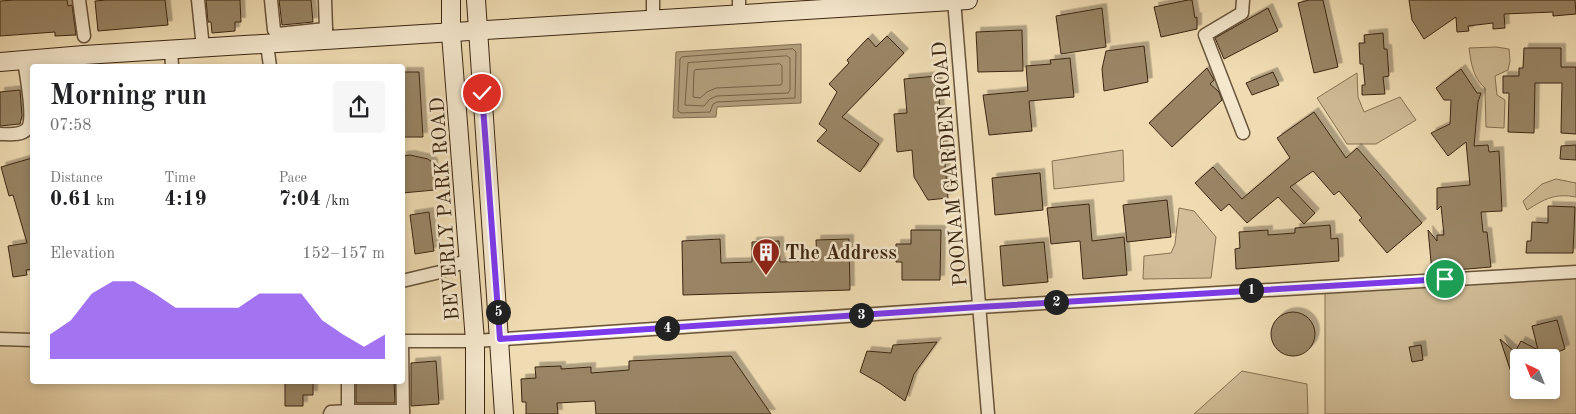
<!DOCTYPE html>
<html lang="en">
<head>
<meta charset="utf-8">
<style>
  body { margin:0; font-family:"Old Standard TT",serif; background:#f6f6f6; color:#202124; height:100vh; display:flex; flex-direction:column; font-size:19px; white-space:nowrap }
  * { box-sizing:border-box; margin:0 }
  p { font-size:16px; color:#757577 }
  .icon { flex:none; width:28px; height:28px; fill:none; stroke:currentColor; stroke-width:2; stroke-linecap:round; stroke-linejoin:round }
  .map { position:relative; flex:1; overflow:hidden }
  .drawer { position:absolute; left:30px; top:64px; width:375px; height:320px; display:flex; flex-direction:column; background:#fff; border-radius:5px; box-shadow:0 2px 8px #0003 }
  .drawer>* { flex:none }
  .needle { width:32px; rotate:317deg }
  .buttons { position:absolute; left:1510px; top:349px; display:grid; gap:10px }
  .buttons a { display:grid; place-items:center; width:50px; height:50px; border-radius:5px; background:#fff; box-shadow:0 2px 8px #0003; font-size:25px }
  .pin { position:absolute; display:grid; place-items:center; width:42px; height:42px; color:#fff; margin:-21px; border:2px solid #fff; border-radius:50%; box-shadow:0 1px 5px #0007 }
  .km { position:absolute; width:25px; height:25px; margin:-12px; border-radius:50%; background:#222; color:#fff; font-size:14px; line-height:25px; text-align:center }
  .round { display:grid; place-items:center; flex:none; width:52px; height:52px; border-radius:5px; background:#f6f6f6 }
  .headline { display:flex; align-items:center; justify-content:space-between; height:85px; padding:0 20px }
  h1 { font-size:28px; font-weight:600; line-height:38px }
  .metrics { display:grid; grid-template-columns:repeat(3,1fr); gap:8px; height:85px; padding:5px 20px }
  .metrics div { display:grid; align-content:center }
  .metrics b { font-size:21px; font-weight:600 }
  .metrics small { font-size:14px; font-weight:400 }
  .metrics p { font-size:14px }
  .chart { height:140px; padding:10px 20px }
  .chart p { display:flex; justify-content:space-between }
  .chart svg { width:100%; height:90px; margin-top:5px; fill:#7c3aed; opacity:.7 }
  .map>svg:first-child { display:block }
  .green { fill:#d1bd97; stroke:#867254; fill-rule:evenodd }
  .water { fill:#b29e7c; stroke:#826e51 }
  .lines { fill:none; stroke-linecap:round; stroke-linejoin:round }
  .shore { stroke:#766246; stroke-width:1 }
  .building { fill:#998565; stroke:#3b2611; filter:url(#shadow) }
  .street-casing { stroke:#68543a; stroke-width:15 }
  .secondary-casing { stroke:#3b2611; stroke-width:20 }
  .street { stroke:#f5e8ce; stroke-width:12 }
  .secondary { stroke:#f5e8ce; stroke-width:18 }
  .route-casing { stroke:#fff; stroke-width:10 }
  .route { stroke:#7c3aed; stroke-width:6 }
  .labels { text-anchor:middle; stroke-width:5; stroke-linejoin:round; paint-order:stroke }
  .street-label { font-size:20px; fill:#3b2611; stroke:#f5e8ce }
  .poi-label { font-size:20px; font-weight:bold; fill:#3b2611; stroke:#f5e8ce; text-anchor:start }
</style>
</head>
<body>
<div class="map">
<svg width="1576" height="414" viewBox="0 0 1576 414">
  <defs>
    <filter id="shadow"><feDropShadow dx="4.5" dy="-4.5" stdDeviation="0" flood-color="#0004"/></filter>
  </defs>
  <rect width="100%" height="100%" fill="#f0dcb3"/>
  <filter id="stains"><feTurbulence type="fractalNoise" baseFrequency=".004" numOctaves="4"/><feColorMatrix values="0 0 0 0 .2 0 0 0 0 .09 0 0 0 0 .02 0 0 0 .5 -.17"/></filter>
  <radialGradient id="worn" r=".72"><stop offset=".6" stop-color="#630" stop-opacity="0"/><stop offset="1" stop-color="#630" stop-opacity=".3"/></radialGradient>
  <g class="green">
    <path d="M1496,47l13,2 1,12 -2,9 -13,6 2,19 8,5 -1,28 -18,-1 -1,-39c-12,-10 -14,-25 -16,-40z"/>
    <path d="M1357,73l1,24 6,15 36,-15 16,23 -40,24h-29l-30,-46z"/>
    <path d="M1123,150l1,31 -70,8 -2,-28z"/>
    <path d="M1556,179l20,4v14c-22,-4 -31,2 -49,13l-4,-9 19,-17z"/>
    <path d="M1179,208l15,3 22,26 -5,41 -68,1 1,-23 27,-3 4,-9z"/>
    <path d="M1576,272v142h-251v-128zM1519,358h32v32h-32z"/>
    <path d="M1242,371l65,13 1,30h-114z"/>
  </g>
  <path class="water" d="M801,44v59l-84,4 -1,10 -43,1 3,-66z"/>
  <g class="lines">
    <g class="shore">
      <path d="M793,49l3,3 -1,46 -78,4 -4,2 -3,8 -29,1 -3,-2 2,-52 2,-2z"/>
      <path d="M787,56l3,2v32l-2,3 -71,3 -7,3 -6,7 -19,-1 3,-42z"/>
      <path d="M780,64l2,2v17l-1,2 -65,3 -9,4 -7,6 -7,-1 1,-25 1,-2z"/>
    </g>
  </g>
  <g class="building">
    <path d="M14,0h53l1,6 4,-1 4,30 -21,1v-4l-55,4v-35z"/>
    <path d="M106,0h59l3,25 -70,6 -3,-30z"/>
    <path d="M206,0h34l1,22h-6v9l-23,2 -1,-11h-3z"/>
    <path d="M279,0h32l2,22 -31,3z"/>
    <path d="M1188,0h4l3,18 2,-1v12l-36,8 -7,-30z"/>
    <path d="M1309,0h14l15,67 -24,6 -16,-70z"/>
    <path d="M1409,0h166l1,14 -23,2v-4l-49,2 1,14 -12,1v-6l-25,3 1,5 -12,1 -1,-15 -32,22 -12,-19z"/>
    <path d="M1102,8l4,39 -45,7 -5,-38z"/>
    <path d="M1268,8l10,23 -54,28 -9,-21z"/>
    <path d="M1022,30l1,41 -45,1 -2,-40z"/>
    <path d="M1383,33l1,16h3l2,27 -6,1 2,17 -23,1v-10h3l-2,-21h-3l-1,-21h6l-1,-8z"/>
    <path d="M887,36l17,17 -62,64 37,27 -19,28 -43,-31 10,-11 -8,-6 18,-32 -8,-8 20,-21 -2,-3 21,-22 8,9z"/>
    <path d="M1144,46l4,36 -44,9 -2,-22 4,-18z"/>
    <path d="M1524,48h37v19h15v67l-15,-1 1,-50h-27l-1,50 -26,-1 1,-39h-6v-17h16v-8h4z"/>
    <path d="M1070,58l4,39 -45,4 3,30 -43,4 -6,-40 45,-4 -2,-25 25,-2 -1,-4z"/>
    <path d="M1207,68l7,12 -4,4 9,8 3,8 -50,47 -23,-24z"/>
    <path d="M1461,69l16,24h4l-3,9 -4,44 14,-1 1,7 10,-1 3,60 -21,1 2,20h4l4,35 -59,5 -4,-42 9,11v-6h7l-3,-29 -4,4v-22l33,-3 -4,-43 -18,14 -17,-23 19,-9 1,-24h-7l-8,-12z"/>
    <path d="M402,72h17l4,65h-21z"/>
    <path d="M1273,72l6,13 -27,10 -6,-12z"/>
    <path d="M937,76l11,122 -20,2 -14,-23 -2,-27 -15,2 -3,-38 13,-1 -3,-34z"/>
    <path d="M20,90l2,26 -2,8 -20,2v-34z"/>
    <path d="M1314,112l32,46 11,-10 65,75 -35,30 -28,-33 3,-2 -23,-27 -5,4 -21,-24 -23,16 25,26 -11,11 -26,-27 -31,26 -18,-19 -8,7 -26,-28 18,-16 29,32 48,-41 -13,-20z"/>
    <path d="M1576,145v15l-16,-1 1,-13z"/>
    <path d="M410,155l18,4 5,4 2,27 -33,3v-37z"/>
    <path d="M32,158v111l-6,1 1,5 -14,2 -5,-31 19,-3 -14,-48 -4,1 -8,-29z"/>
    <path d="M1040,173l3,37 -48,5 -3,-37z"/>
    <path d="M1167,200l4,37 -44,5 -4,-37z"/>
    <path d="M1089,204l3,37 32,-4 3,38 -44,4 -3,-38 -29,3 -4,-36z"/>
    <path d="M1548,206l27,1 -2,46h-47l1,-12h4l1,-19 16,1z"/>
    <path d="M429,212l5,39 -19,3 -5,-39z"/>
    <path d="M1330,225l1,14 7,-1 1,23 -103,8 -1,-20 5,-1 -1,-16 29,-2v5l27,-2v-5z"/>
    <path d="M911,230h30l-1,50h-38v-18h-6v-18h15z"/>
    <path d="M720,239l1,24 31,-1v-20l27,-1 1,21 37,-1 -1,-21 33,-1 1,51 -167,5 -1,-54z"/>
    <path d="M1044,242l4,40 -45,4 -3,-40z"/>
    <circle cx="1293" cy="334" r="22"/>
    <path d="M1557,320l8,29 -17,7 4,2h-33v32h-2l-17,-51 15,13 6,-11 17,9 -6,-24z"/>
    <path d="M937,342l-23,32 -9,27 -24,-17 -21,-12 7,-21 24,2 2,-8z"/>
    <path d="M1421,345l2,15 -11,2 -3,-15z"/>
    <path d="M731,356l40,58h-175l-1,-13 -38,2 1,11h-32v-12h-4l-1,-23 15,-1 -1,-11 26,-1v3l30,-2v6l38,-3v-9z"/>
    <path d="M436,361l3,43 -28,2v-43z"/>
    <path d="M285,381h28v14h-10v11h-18z"/>
    <path d="M356,381h38l1,22h-39z"/>
  </g>
  <g class="lines">
    <g class="street-casing">
      <g id="street">
        <path d="M79,0l5,36"/>
        <path d="M198,0l5,48"/>
        <path d="M271,0l3,30 4,4 48,-5v12"/>
        <path d="M325,0l1,29"/>
        <path d="M739,0v15"/>
        <path d="M954,0l34,414"/>
        <path d="M653,21v-21"/>
        <path d="M267,45l3,21"/>
        <path d="M171,50l1,16"/>
        <path d="M1243,133l-38,-98 37,-22 1,-13"/>
        <path d="M0,134c9,0 21,2 27,-5 8,-9 -1,-55 -3,-68"/>
        <path d="M402,281l38,-9 29,-13"/>
        <path d="M0,339l32,1"/>
        <path d="M402,341h73l504,-34 597,-35"/>
        <path d="M402,345l1,69"/>
        <path d="M348,411h55"/>
        <path d="M330,414l1,-2 17,-1v-30"/>
      </g>
    </g>
    <g class="secondary-casing">
      <g id="secondary">
        <path d="M451,0v34l24,307v73"/>
        <path d="M476,0l28,414"/>
        <path d="M0,62l84,-7 884,-55"/>
      </g>
    </g>
    <use href="#street" class="street"/>
    <use href="#secondary" class="secondary"/>
  </g>
  <g class="lines">
    <g class="route-casing">
      <path id="route" d="M482,93l18,246 479,-32 466,-28"/>
    </g>
    <use href="#route" class="route"/>
  </g>
  <defs>
    <g id="building-pin" transform="scale(1.4375)"><path d="M0 17L-7.5 6A9.5 9.5 0 1 1 7.5 6Z" fill="#8f2418" stroke="#f5e8ce"/><path d="M-4-6H4V6H1V3H-1V6H-4ZM-2.5-4.3h1.7v1.8h-1.7ZM.8-4.3h1.7v1.8H.8ZM-2.5-1h1.7V.8h-1.7ZM.8-1h1.7V.8H.8Z" fill="#fff"/></g>
  </defs>
  <g fill-rule="evenodd">
    <use href="#building-pin" x="766" y="252"/>
  </g>
  <g class="labels">
    <g class="street-label">
      <text transform="translate(949 164) rotate(-95)" y="7">POONAM GARDEN ROAD</text>
      <text transform="translate(444 209) rotate(-94)" y="7">BEVERLY PARK ROAD</text>
    </g>
    <g class="poi-label">
      <text x="785" y="259">The Address</text>
    </g>
  </g>
  <rect width="100%" height="100%" filter="url(#stains)"/>
  <rect width="100%" height="100%" fill="url(#worn)"/>
</svg>
<div class="buttons">
<a><svg class="needle" viewBox="-14 -14 28 28"><path d="M0-13l5 13h-10z" fill="#e53935"/><path d="M0 13l5-13h-10z" fill="#757577"/></svg></a>
</div>
<div class="pin" style="left:1445px;top:279px;background:#1e9e55"><svg class="icon" aria-label="arrive" viewBox="0 0 24 24"><path d="M6 21V4h12l-3 4 3 4H6"/></svg></div>
<div class="pin" style="left:482px;top:93px;background:#d93025"><svg class="icon" aria-label="check" viewBox="0 0 24 24"><path d="M5 12l5 5 9-10"/></svg></div>
<b class="km" style="left:1251px;top:290px">1</b>
<b class="km" style="left:1056px;top:302px">2</b>
<b class="km" style="left:861px;top:315px">3</b>
<b class="km" style="left:667px;top:328px">4</b>
<b class="km" style="left:498px;top:312px">5</b>
<section class="drawer">
<div class="headline"><div><h1>Morning run</h1><p>07:58</p></div><a class="round"><svg class="icon" aria-label="share" viewBox="0 0 24 24"><path d="M12 15V3M7 8l5-5 5 5M5 13v7h14v-7"/></svg></a></div>
<div class="metrics">
<div><p>Distance</p><b>0.61<small> km</small></b></div>
<div><p>Time</p><b>4:19</b></div>
<div><p>Pace</p><b>7:04<small> /km</small></b></div>
</div>
<div class="chart"><p><span>Elevation</span>152–157 m</p>
<svg viewBox="0 0 160 44" preserveAspectRatio="none"><path d="M0 44V32L10 25L20 12L30 6L40 6L50 12L60 19L70 19L80 19L90 19L100 12L110 12L120 12L130 25L140 32L150 38L160 32V44z"/></svg>
</div>
</section>
</div>
</body>
</html>
